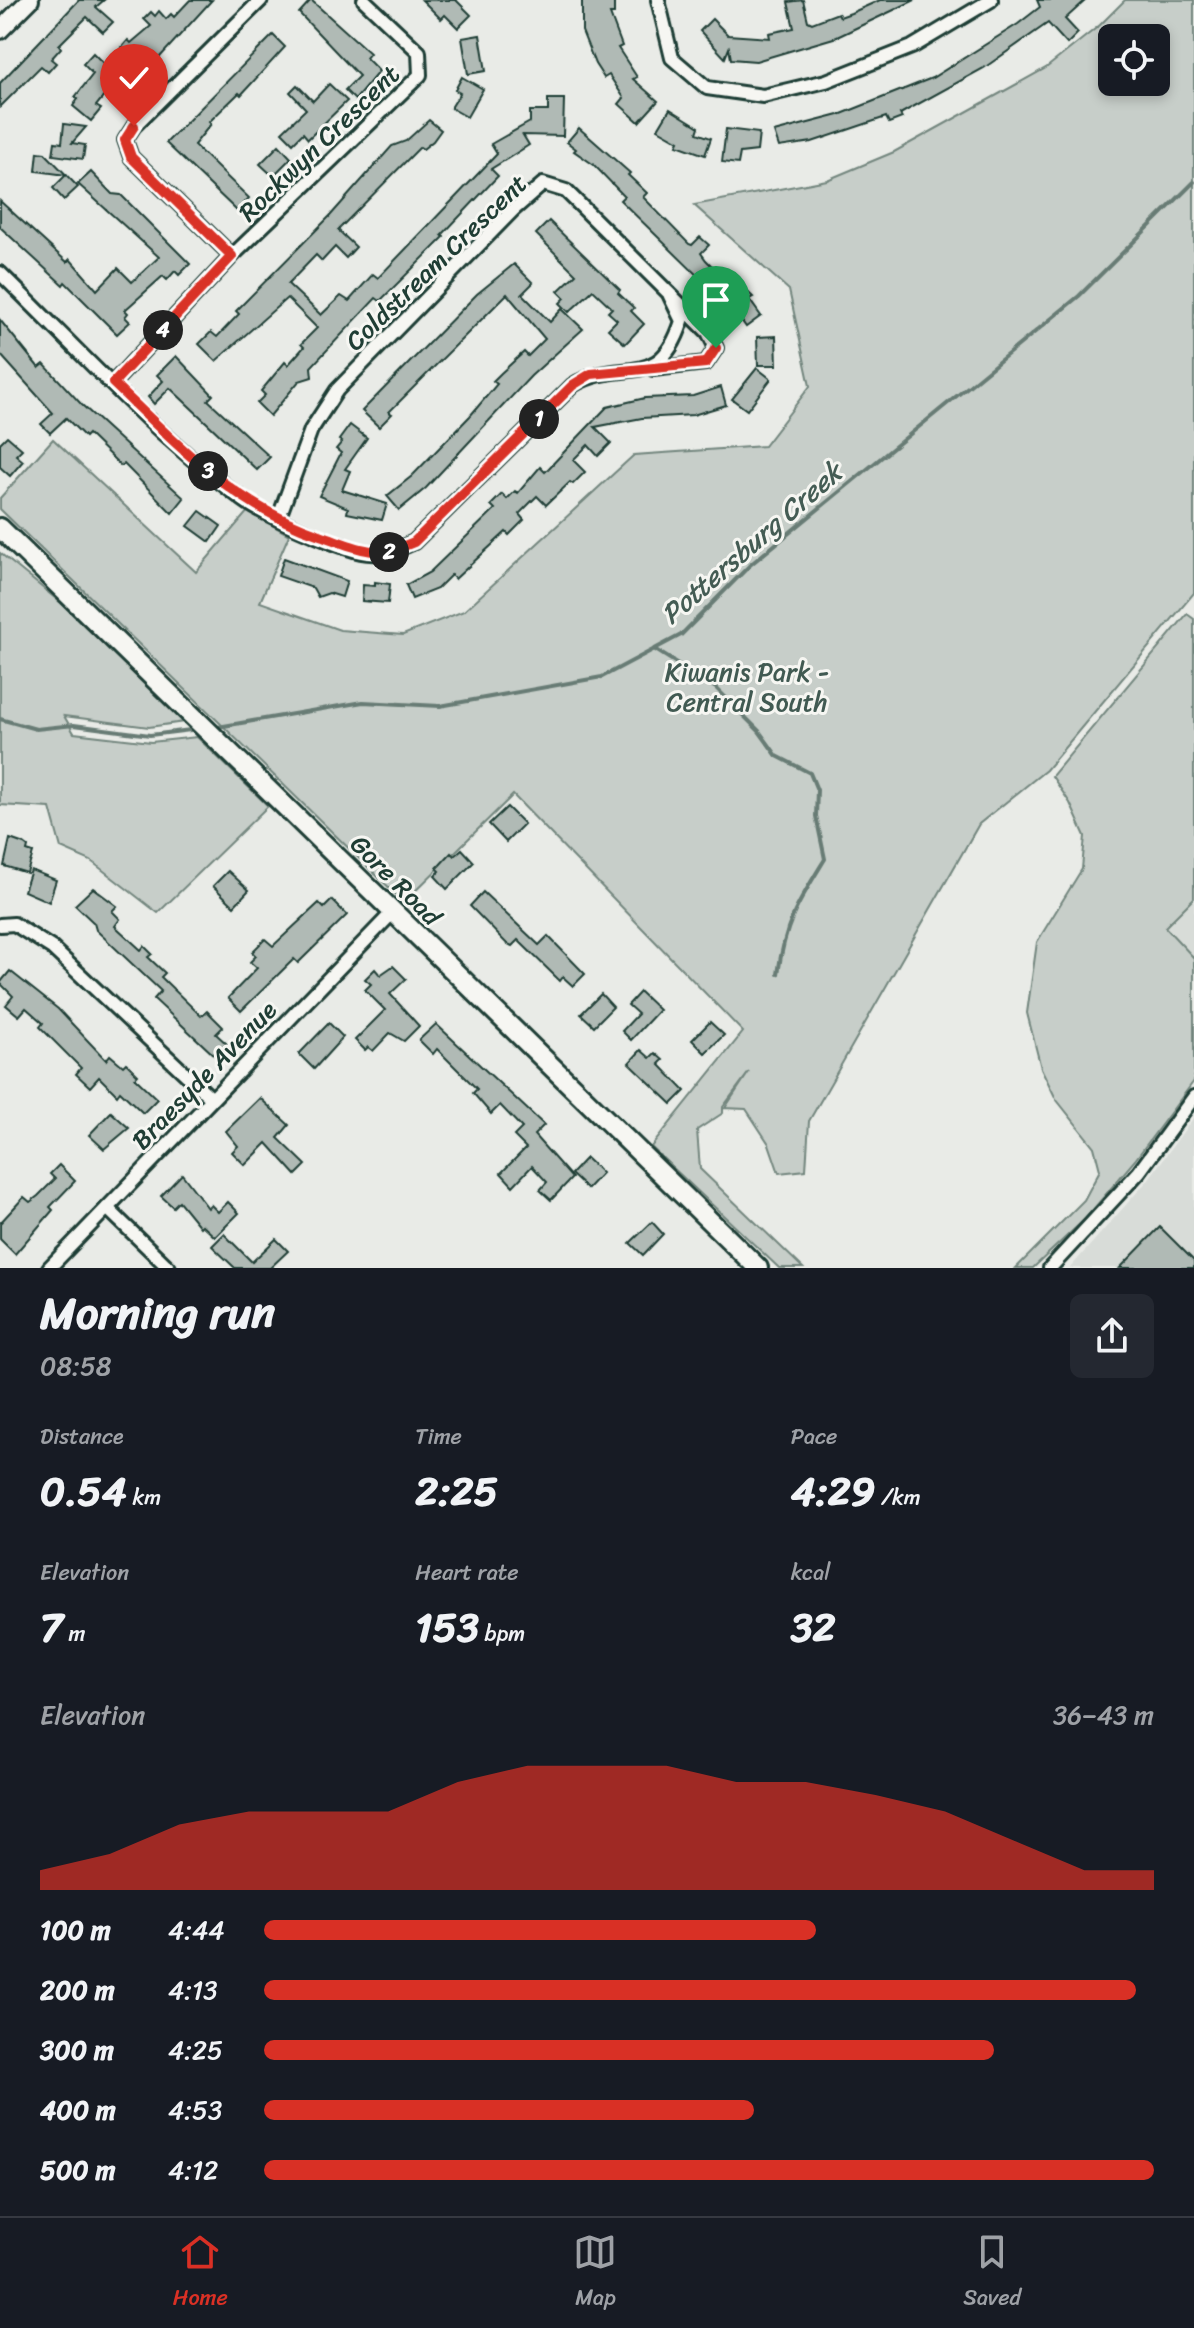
<!DOCTYPE html>
<html lang="en">
<head>
<meta charset="utf-8">
<style>
  body { margin:0; font-family:Sriracha,sans-serif; background:#242831; color:#f1f3f6; height:100vh; display:flex; flex-direction:column; font-size:30px; white-space:nowrap }
  * { box-sizing:border-box; margin:0 }
  p { font-size:26px; color:#9ea1a6 }
  .icon { flex:none; width:44px; height:44px; fill:none; stroke:currentColor; stroke-width:2; stroke-linecap:round; stroke-linejoin:round }
  .map { position:relative; height:1268px; overflow:hidden }
  .sheet { display:flex; flex-direction:column; background:#171b24; flex:1 }
  .sheet>* { flex:none }
  .controls { position:absolute; left:1098px; top:24px; display:grid; gap:16px }
  .controls a { display:grid; place-items:center; width:72px; height:72px; border-radius:12px; background:#171b24; box-shadow:0 4px 12px #0003; font-size:40px }
  .pin { position:absolute; display:grid; place-items:center; width:68px; height:68px; color:#fff; margin:-82px -34px; border-radius:50% 50% 50% 0; rotate:-45deg; box-shadow:0 0 8px #0007 }
  .pin .icon { rotate:45deg }
  .km { position:absolute; width:40px; height:40px; margin:-20px; border-radius:50%; background:#222; color:#fff; font-size:22px; line-height:40px; text-align:center }
  .round { display:grid; place-items:center; flex:none; width:84px; height:84px; border-radius:12px; background:#242831 }
  .overview { display:flex; align-items:center; justify-content:space-between; height:136px; padding:0 40px }
  h1 { font-size:44px; font-weight:700; line-height:60px }
  .stats { display:grid; grid-template-columns:repeat(3,1fr); gap:12px; height:136px; padding:8px 40px }
  .stats div { display:grid; align-content:center }
  .stats b { font-size:40px; font-weight:700 }
  .stats small { font-size:22px; font-weight:400 }
  .stats p { font-size:22px }
  .chart { height:224px; padding:16px 40px }
  .chart p { display:flex; justify-content:space-between }
  .chart svg { width:100%; height:144px; margin-top:8px; fill:#d93025; opacity:.7 }
  ul { padding:0 40px; list-style:none; font-size:26px }
  li { display:grid; grid-template-columns:128px 96px 1fr; align-items:center; height:60px }
  li i { height:20px; border-radius:10px; background:#d93025 }
  .tabs { display:flex; justify-content:space-around; align-items:center; height:112px; border-top:2px solid #363941; background:#171b24; font-size:22px; color:#9ea1a6 }
  .tabs a { display:grid; justify-items:center; gap:4px }
  .tabs .active { color:#d93025 }
  .map>svg:first-child { display:block }
  .built { fill:#d8dcd8 }
  .green { fill:#c7cec9; stroke:#73867e; stroke-width:2; fill-rule:evenodd }
  .lines { fill:none; stroke-linecap:round; stroke-linejoin:round }
  .stream { stroke:#687c75; stroke-width:4 }
  .building { fill:#b0bab5; stroke:#1f3d34; stroke-width:2 }
  .minor-casing { stroke:#1f3d34; stroke-width:18 }
  .tertiary-casing { stroke:#1f3d34; stroke-width:22 }
  .secondary-casing { stroke:#1f3d34; stroke-width:24 }
  .minor { stroke:#f6f6f2; stroke-width:12 }
  .tertiary { stroke:#f6f6f2; stroke-width:16 }
  .secondary { stroke:#f6f6f2; stroke-width:18 }
  .route-casing { stroke:#fff; stroke-width:16 }
  .route { stroke:#d93025; stroke-width:10 }
  .labels { text-anchor:middle; stroke-width:6; stroke-linejoin:round; paint-order:stroke }
  .street-label { font-size:26px; fill:#1f3d34; stroke:#f6f6f2 }
  .park-label { font-size:26px; fill:#415a52; stroke:#f6f6f2 }
  .water-label { font-size:28px; font-style:italic; fill:#445c54; stroke:#f6f6f2 }
</style>
</head>
<body>
<div class="map">
<svg width="1194" height="1268" viewBox="0 0 1194 1268">
  <rect width="100%" height="100%" fill="#e9ebe7"/>
  <filter id="ink" filterUnits="userSpaceOnUse"><feTurbulence type="fractalNoise" baseFrequency=".0125" numOctaves="2"/><feDisplacementMap in="SourceGraphic" scale="16" xChannelSelector="R" yChannelSelector="G"/><feConvolveMatrix kernelMatrix="1 2 1 2 8 2 1 2 1" color-interpolation-filters="sRGB"/></filter>
  <g filter="url(#ink)">
    <g class="built">
      <path d="M1194,872v98l-47,-50z"/>
      <path d="M1194,1117v151h-124l78,-88z"/>
    </g>
    <g class="green">
      <path d="M1125,0h69v593l-148,177 -67,54 -170,297 -3,49 -27,3 -10,-29 -23,-35 -21,-1 24,-36 -26,35v6l-26,17 3,39 103,99h-24l-128,-121 92,-115 -230,-237 -109,107 -404,-393v-11l53,-59 143,133 52,-61 41,24 -29,67 80,28 63,5 61,-24 170,-156 130,-9 46,-60 -21,-96 -95,-85 133,-25 67,-28 152,-84 54,-43zM1112,38h44v44h-44z"/>
      <path d="M0,553l61,50 123,119 -35,5 -85,-11 10,17 77,9 46,-5 71,69 -110,107 -67,-52 -30,-13 -11,-40 -50,-3z"/>
      <path d="M1187,614l7,5v279l-29,29 29,31v123l-59,79 -50,59 -52,49h-17l68,-68 16,-30 -6,-23 -38,-48 -15,-31 -14,-55 10,-71 45,-73 3,-33 -15,-33 -18,-27z"/>
    </g>
    <g class="lines">
      <g class="stream">
        <path d="M654,649l62,39 43,43 18,25 33,17 7,17 -1,26 9,43c-27,44 -40,63 -47,115"/>
        <path d="M0,719l36,10 38,-4 76,10 49,-6"/>
        <path d="M212,728l151,-26 77,4 162,-29 79,-42 69,-70 329,-269 115,-114"/>
      </g>
    </g>
    <g class="building">
      <path d="M79,0h25l-8,7 17,15 -10,10 -16,-15 -28,28 2,3 -10,11 5,4 -8,9 -7,-6 -41,41v-24z"/>
      <path d="M190,0h22l-62,68 -7,5 -3,-3 -21,21 -6,-6 -17,21 5,3 -10,12 -18,-15 5,-7 -3,-2 18,-23 -10,-10 10,-11 13,13 22,-26 3,3 20,-17 -7,-7 7,-7 4,4 4,-5 7,8 5,-5 3,3z"/>
      <path d="M311,0l59,53 -4,5 13,13 -24,29 -10,-10 14,-14 -60,-63z"/>
      <path d="M422,0h34l15,15 -13,13 -13,-13 -4,4z"/>
      <path d="M582,0h32v14h-4l12,32 -4,2 19,29 -4,2 25,22 -19,21 -20,-18 5,-6 -15,-23 -5,3 -9,-14 -13,-33z"/>
      <path d="M803,0l5,21 4,2 26,-10 2,4 11,-4 29,-13h35l-78,37 -81,24 -25,-2 -2,-11 -4,10 -25,-27 12,-12 16,16 42,3 -1,-5 25,-5 -6,-26z"/>
      <path d="M1037,0h49l-21,19 13,14 -11,11 -19,-21 -64,45 -84,46 2,4 -13,5 -3,-6 -74,25 -33,5 -5,-15 65,-17 93,-37 86,-54 22,-17z"/>
      <path d="M273,35l12,12 -44,48 -2,-2 -30,29 2,2 -17,21 55,53 -12,13 -71,-68z"/>
      <path d="M480,35l6,36 -18,3 -6,-36z"/>
      <path d="M462,77l21,12 -16,28 -16,-9 9,-15 -5,-3z"/>
      <path d="M329,84l18,17 -39,38 -5,-6 -10,10 -11,-11 24,-23 -16,-17 7,-7 16,16z"/>
      <path d="M548,99h16l-1,37 -40,-1 6,10 -38,24 7,7 -56,59 2,2 -64,64 -4,-3 -65,69 1,10 -13,4 -29,35 -13,-13 8,-8 -4,-4 24,-29 3,3 16,-18 -3,-3 16,-16 -30,-30 -71,63 -17,-17 12,-12 6,5 22,-23 -3,-3 94,-95 62,-70 14,-5 23,-21 12,10 -8,11 -10,8 -3,-2 -82,83 18,17 -10,11 -11,-11 -13,14 -6,-6 -28,29 33,31 20,-19 8,5 24,-27 5,4 119,-124 -6,-10 39,-22v-11h18z"/>
      <path d="M670,109l29,18 -2,6 14,5 -6,17 -28,-10 2,-4 -21,-12z"/>
      <path d="M64,124l22,3 -14,16 13,2 -2,14 -30,-4 2,-13 7,1z"/>
      <path d="M579,128l51,45 -2,2 19,18 -4,4 46,47 3,1 8,-8 9,8 -8,8 5,7 23,23 4,-5 20,19 -4,2 12,17 -15,11 -22,-31 -5,-3 -7,6 -10,-10 4,-5 -86,-84 4,-4 -30,-31 -20,-14 2,-2 -9,-7z"/>
      <path d="M726,129l33,4 -2,18 -17,2 -2,11 -16,-2z"/>
      <path d="M279,145l12,13 -18,18 -13,-12z"/>
      <path d="M38,152l7,1 33,34 -14,13 -11,-12 13,-13 -30,-4z"/>
      <path d="M91,172l21,22 9,1 69,69 -11,11 -4,-4 -8,9 -4,-4 -38,34 3,3 -3,4 5,5 -13,12 -52,-52 -2,3 -63,-58v-26l67,61 3,-3 27,31 21,-22 14,14 27,-25 -81,-73z"/>
      <path d="M549,221l71,69 -2,3 16,15 -3,3 13,13 -19,20 -17,-15 9,-9 -9,-8 4,-4 -19,-18 -24,22 -9,-9 5,-5 -7,-7 18,-17 -40,-40z"/>
      <path d="M514,264l19,19 -11,11 28,28 12,-13 21,20 -52,47 -105,112 -27,22 -12,-14 25,-20 58,-60 27,-32 -4,-3 8,-8 23,-21 4,4 17,-17 -38,-45 -118,118 3,2 -13,13 -17,-16 115,-117z"/>
      <path d="M0,320l39,48 5,-4 38,41 102,93 -12,15 -48,-49 -3,2 -33,-32 -3,3 -19,-19 -16,15 -9,-9 12,-11 -53,-59z"/>
      <path d="M776,336l1,29h-19l-1,-28z"/>
      <path d="M176,356l37,39 -5,5 62,57 -13,13 -87,-82 -16,16 -6,-7 15,-16 -6,-6z"/>
      <path d="M757,368l14,11 -24,31 -15,-11z"/>
      <path d="M721,387l5,18 -33,10 -51,3 -47,9 16,16 -13,13 -10,-11 -15,15 12,12 -12,12 -3,-2 -24,23 -9,-9 -18,18 5,6 -15,15 -3,-3 -51,47 -4,-4 -14,14 -25,10 -6,-14 24,-13 33,-32 32,-31 -4,-4 11,-11 5,5 8,-8 3,2 22,-26 5,5 62,-65 38,-9 48,-2z"/>
      <path d="M350,425l17,13 -22,31 5,2 -8,19 45,14 -5,16 -35,-7 1,-5 -29,-12 22,-43 -5,-4 6,-7 -3,-2z"/>
      <path d="M7,436l15,13 -6,6 7,6 -13,15 -10,-9v-24z"/>
      <path d="M200,511l21,15 -11,16 -22,-16z"/>
      <path d="M284,558l63,23 -5,16 -13,-4 -11,4 -5,-9 -35,-12z"/>
      <path d="M375,582l15,2 -2,19 -26,-2 1,-16 12,1z"/>
      <path d="M507,807l17,17 -18,18 -17,-18z"/>
      <path d="M10,839l14,5 4,3 -1,4 6,2 -6,20 -23,-7z"/>
      <path d="M462,849l12,13 -27,27 -12,-13 5,-5 -3,-3 14,-15 3,3z"/>
      <path d="M31,870l25,10 -7,22 -25,-11z"/>
      <path d="M228,871l21,19 -15,16 -21,-20z"/>
      <path d="M93,888l24,18 -5,5 8,8 -5,7 26,24 3,-4 8,8 -4,3 17,16 -4,4 40,39 6,-5 16,16 -7,7 11,10 -12,12 -61,-57 7,-8 -65,-61 -2,-7 -19,-18z"/>
      <path d="M483,892l56,53 9,-9 37,38 -12,12 -10,-9 -3,4 -42,-41 -6,6 -6,-3 -36,-37z"/>
      <path d="M332,900l15,15 -49,48 -4,-4 -53,52 -13,-13 29,-30 -7,-6 6,-6 -4,-4 13,-13 8,7 46,-43 5,5z"/>
      <path d="M393,966l13,13 -16,15 29,32 -15,15 -14,-8 -17,18 -5,-4 -3,3 -10,-10 30,-30 -20,-20 6,-6 -6,-5 10,-10 5,6z"/>
      <path d="M10,971l48,38 48,51 4,-5 13,11 3,-3 12,12 -3,3 22,21 -14,14 -23,-22 -3,4 -18,-18 -9,10 -14,-13 5,-6 -41,-41 3,-4 -17,-15 -7,8 -13,-11 7,-9 -13,-13z"/>
      <path d="M640,992l19,18 -28,30 -9,-9 16,-17 -10,-9z"/>
      <path d="M601,994l12,13 -19,19 -13,-12z"/>
      <path d="M710,1022l14,13 -19,18 -13,-13z"/>
      <path d="M329,1023l14,14 -29,32 -15,-15z"/>
      <path d="M436,1024l108,101 -10,10 38,43 -21,22 -11,-10 7,-8 -15,-16 -19,20 -12,-13 25,-25 -12,-12 8,-8 -22,-23 -9,9 -18,-21 4,-4 -40,-40 -4,5 -14,-14z"/>
      <path d="M641,1050l9,8 5,-5 8,7 -4,4 26,27 -13,13 -43,-41z"/>
      <path d="M260,1098l29,27 -11,13 28,27 -10,10 -29,-32 -22,22 -13,-13 6,-6 -12,-15z"/>
      <path d="M111,1112l18,16 -25,21 -15,-14z"/>
      <path d="M586,1158l16,15 -15,16 -16,-15z"/>
      <path d="M59,1165l16,16 -25,26 3,3 -38,44 -15,-15v-16l24,-26 6,5 8,-6 17,-17 -5,-5z"/>
      <path d="M182,1174l26,34 3,-3 7,7 10,-10 11,11 -24,24 -13,-12 -2,2 -21,-26 -6,6 -12,-11z"/>
      <path d="M652,1222l11,12 -20,21 -13,-12z"/>
      <path d="M1160,1227l34,34v7h-74z"/>
      <path d="M224,1234l28,28 24,-23 12,12 -18,17h-35l-23,-22z"/>
    </g>
    <g class="lines">
      <g class="minor-casing">
        <g id="minor">
          <path d="M658,0l14,58 35,30 56,8 63,-15 86,-34 79,-47"/>
          <path d="M232,256l-101,-99 -6,-17 9,-14 127,-126"/>
          <path d="M0,273c79,77 155,162 245,228 19,14 93,46 116,51 19,4 36,-2 53,-10l159,-157c50,-29 86,8 109,-64l-12,-25"/>
          <path d="M113,383l119,-127 188,-181 -1,-23 -55,-52"/>
          <path d="M279,517l32,-87 26,-40 176,-180 30,-26 23,7 142,141 8,16 -10,15 -53,6"/>
          <path d="M0,925l14,-1 38,24 159,150"/>
          <path d="M107,1208l62,60"/>
          <path d="M49,1268l343,-355"/>
          <path d="M1050,1268l89,-96 55,-75"/>
        </g>
      </g>
      <g class="tertiary-casing">
        <path id="tertiary" d="M0,30l30,-30"/>
      </g>
      <g class="secondary-casing">
        <path id="secondary" d="M0,528l758,740"/>
      </g>
      <use href="#minor" class="minor"/>
      <use href="#tertiary" class="tertiary"/>
      <use href="#secondary" class="secondary"/>
    </g>
  </g>
  <g class="lines" filter="url(#ink)">
    <g class="route-casing">
      <path id="route" d="M134,126l-9,14 6,17 101,99 -119,127c64,61 121,123 207,152 38,13 54,25 94,7l159,-157 18,-11 115,-11 10,-15"/>
    </g>
    <use href="#route" class="route"/>
  </g>
  <g class="labels">
    <g class="street-label">
      <text transform="translate(319 143) rotate(-44)" y="9">Rockwyn Crescent</text>
      <text transform="translate(436 262) rotate(-44)" y="9">Coldstream Crescent</text>
      <text transform="translate(396 880) rotate(45)" y="9">Gore Road</text>
      <text transform="translate(204 1075) rotate(-46)" y="9">Braesyde Avenue</text>
    </g>
    <g class="park-label">
      <text x="747" y="681">Kiwanis Park -<tspan x="747" dy="30">Central South</tspan></text>
    </g>
    <g class="water-label">
      <text transform="translate(751 543) rotate(-41)" y="10">Pottersburg Creek</text>
    </g>
  </g>
</svg>
<div class="controls">
<a><svg class="icon" aria-label="locate" viewBox="0 0 24 24"><circle cx="12" cy="12" r="6"/><path d="M12 2v4M12 18v4M2 12h4M18 12h4"/></svg></a>
</div>
<div class="pin" style="left:716px;top:348px;background:#1e9e55"><svg class="icon" aria-label="arrive" viewBox="0 0 24 24"><path d="M6 21V4h12l-3 4 3 4H6"/></svg></div>
<div class="pin" style="left:134px;top:126px;background:#d93025"><svg class="icon" aria-label="check" viewBox="0 0 24 24"><path d="M5 12l5 5 9-10"/></svg></div>
<b class="km" style="left:539px;top:419px">1</b>
<b class="km" style="left:389px;top:552px">2</b>
<b class="km" style="left:208px;top:471px">3</b>
<b class="km" style="left:163px;top:330px">4</b>
</div>
<section class="sheet">
<div class="overview"><div><h1>Morning run</h1><p>08:58</p></div><a class="round"><svg class="icon" aria-label="share" viewBox="0 0 24 24"><path d="M12 15V3M7 8l5-5 5 5M5 13v7h14v-7"/></svg></a></div>
<div class="stats">
<div><p>Distance</p><b>0.54<small> km</small></b></div>
<div><p>Time</p><b>2:25</b></div>
<div><p>Pace</p><b>4:29<small> /km</small></b></div>
</div>
<div class="stats">
<div><p>Elevation</p><b>7<small> m</small></b></div>
<div><p>Heart rate</p><b>153<small> bpm</small></b></div>
<div><p>kcal</p><b>32</b></div>
</div>
<div class="chart"><p><span>Elevation</span>36–43 m</p>
<svg viewBox="0 0 160 44" preserveAspectRatio="none"><path d="M0 44V38L10 33L20 24L30 20L40 20L50 20L60 11L70 6L80 6L90 6L100 11L110 11L120 15L130 20L140 29L150 38L160 38V44z"/></svg>
</div>
<ul>
<li><b>100 m</b>4:44<i style="width:62%"></i></li>
<li><b>200 m</b>4:13<i style="width:98%"></i></li>
<li><b>300 m</b>4:25<i style="width:82%"></i></li>
<li><b>400 m</b>4:53<i style="width:55%"></i></li>
<li><b>500 m</b>4:12<i style="width:100%"></i></li>
</ul>
</section>
<nav class="tabs">
<a class="active"><svg class="icon" aria-label="home" viewBox="0 0 24 24"><path d="M3 11l9-7 9 7M6 9v11h12V9"/></svg>Home</a>
<a><svg class="icon" aria-label="map" viewBox="0 0 24 24"><path d="M3 6l6-2 6 2 6-2v14l-6 2-6-2-6 2zM9 4v14M15 6v14"/></svg>Map</a>
<a><svg class="icon" aria-label="saved" viewBox="0 0 24 24"><path d="M7 4h10v16l-5-4-5 4z"/></svg>Saved</a>
</nav>
</body>
</html>
